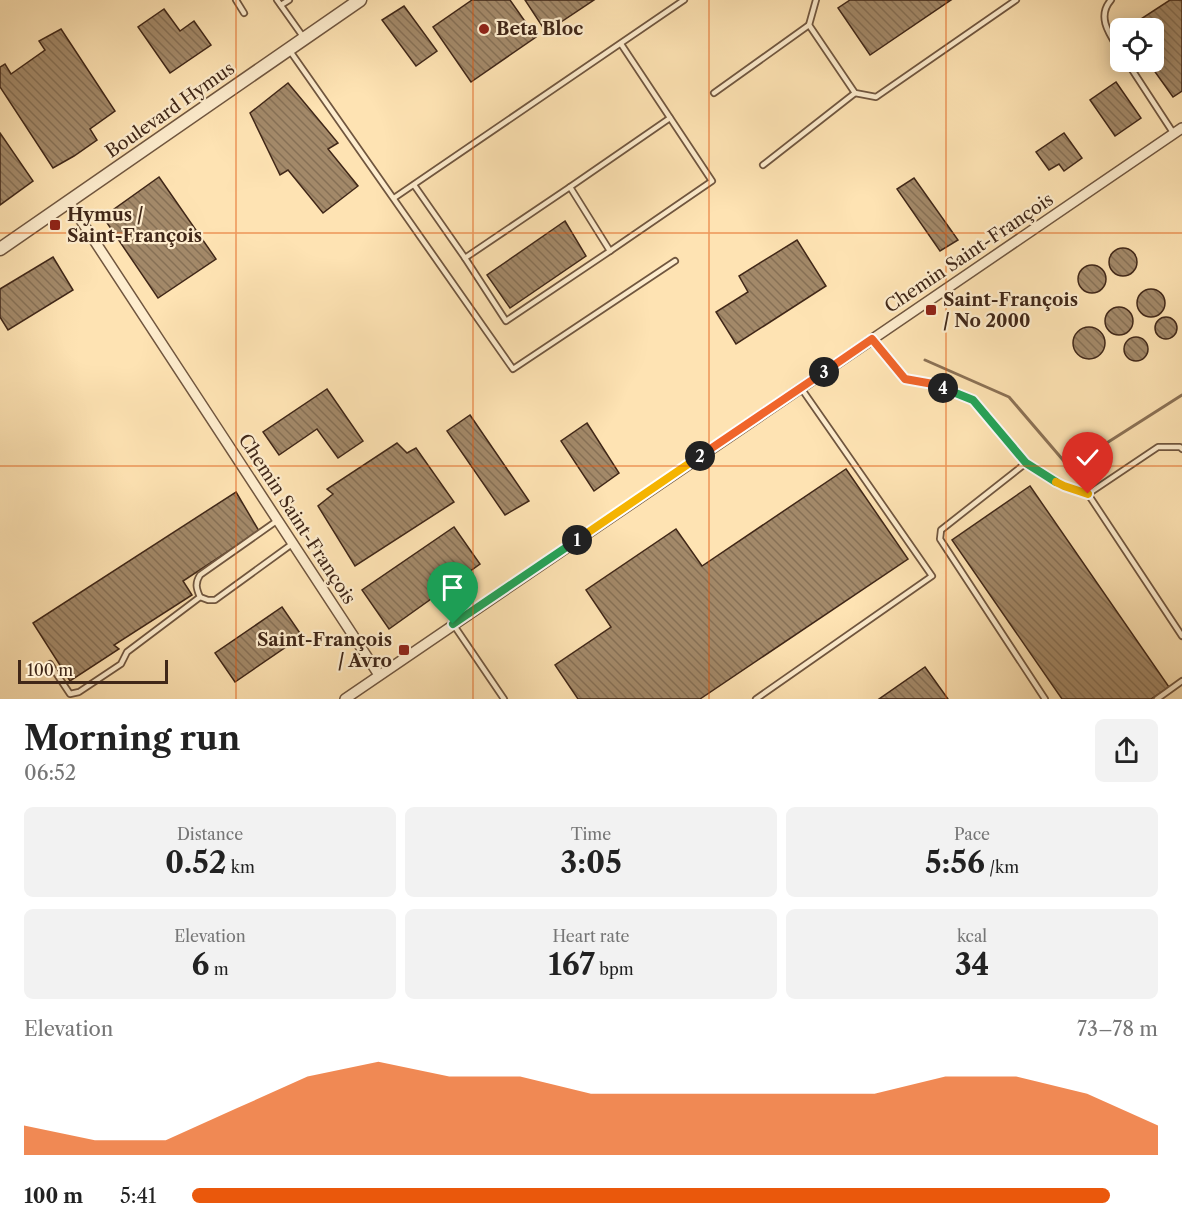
<!DOCTYPE html>
<html lang="en">
<head>
<meta charset="utf-8">
<style>
  body { margin:0; font-family:"Libre Caslon Text",serif; background:#f2f2f2; color:#222; height:100vh; display:flex; flex-direction:column; font-size:22px; white-space:nowrap }
  * { box-sizing:border-box; margin:0 }
  p { font-size:20px; color:#767676 }
  .icon { flex:none; width:33px; height:33px; fill:none; stroke:currentColor; stroke-width:2; stroke-linecap:round; stroke-linejoin:round }
  .map { position:relative; height:699px; overflow:hidden }
  .side { display:flex; flex-direction:column; background:#fff; flex:1 }
  .side>* { flex:none }
  .fabs { position:absolute; left:1110px; top:18px; display:grid; gap:12px }
  .fabs a { display:grid; place-items:center; width:54px; height:54px; border-radius:9px; background:#fff; box-shadow:0 3px 15px #0003; font-size:30px }
  .scale { position:absolute; left:18px; bottom:15px; width:150px; box-sizing:border-box; padding-left:6px; border:3px solid #402718; border-top:0; font-size:16px; line-height:21px; white-space:nowrap; color:#402718; -webkit-text-stroke:4px #feedce; paint-order:stroke }
  .pin { position:absolute; display:grid; place-items:center; width:51px; height:51px; color:#fff; margin:-62px -26px; border-radius:50% 50% 50% 0; rotate:-45deg; box-shadow:0 0 6px #0007 }
  .pin .icon { rotate:45deg }
  .km { position:absolute; width:30px; height:30px; margin:-15px; border-radius:50%; background:#222; color:#fff; font-size:16px; line-height:30px; text-align:center }
  .round { display:grid; place-items:center; flex:none; width:63px; height:63px; border-radius:9px; background:#f2f2f2 }
  .overview { display:flex; align-items:center; justify-content:space-between; height:102px; padding:0 24px }
  h1 { font-size:33px; font-weight:700; line-height:45px }
  .figures { display:grid; grid-template-columns:repeat(3,1fr); gap:9px; height:102px; padding:6px 24px }
  .figures div { display:grid; align-content:center; border-radius:9px; background:#f2f2f2; text-align:center }
  .figures b { font-size:30px; font-weight:700 }
  .figures small { font-size:16px; font-weight:400 }
  .figures p { font-size:16px }
  .chart { height:168px; padding:12px 24px }
  .chart p { display:flex; justify-content:space-between }
  .chart svg { width:100%; height:108px; margin-top:6px; fill:#ea580c; opacity:.7 }
  ul { padding:0 24px; list-style:none; font-size:20px }
  li { display:grid; grid-template-columns:96px 72px 1fr; align-items:center; height:45px }
  li i { height:15px; border-radius:8px; background:#ea580c }
  .map>svg:first-child { display:block }
  .lines { fill:none; stroke-linecap:round; stroke-linejoin:round }
  .stream { stroke:#8b7155; stroke-width:3 }
  .building { fill:url(#building-back-hatch); stroke:#402718; stroke-width:1.5 }
  .service-casing { stroke:#70563f; stroke-width:8 }
  .minor-casing { stroke:#70563f; stroke-width:12 }
  .tertiary-casing { stroke:#70563f; stroke-width:15 }
  .service { stroke:#feedce; stroke-width:4.5 }
  .minor { stroke:#feedce; stroke-width:9 }
  .tertiary { stroke:#feedce; stroke-width:12 }
  .split-1-casing { stroke:#fff; stroke-width:12 }
  .split-2-casing { stroke:#fff; stroke-width:12 }
  .split-3-casing { stroke:#fff; stroke-width:12 }
  .split-4-casing { stroke:#fff; stroke-width:12 }
  .split-5-casing { stroke:#fff; stroke-width:12 }
  .split-6-casing { stroke:#fff; stroke-width:12 }
  .split-1 { stroke:#22a559; stroke-width:8 }
  .split-2 { stroke:#f5b400; stroke-width:8 }
  .split-3 { stroke:#f0652b; stroke-width:8 }
  .split-4 { stroke:#f0652b; stroke-width:8 }
  .split-5 { stroke:#22a559; stroke-width:8 }
  .split-6 { stroke:#f5b400; stroke-width:8 }
  .grid { fill:none; stroke:#e0560d; stroke-width:1.5; stroke-opacity:0.55 }
  .poi-dot { fill:#8f2418; stroke:#feedce; stroke-width:2 }
  .labels { text-anchor:middle; stroke-width:4.5; stroke-linejoin:round; paint-order:stroke }
  .poi-label { font-size:18px; font-weight:bold; fill:#402718; stroke:#feedce; text-anchor:start }
  .street-label { font-size:18px; fill:#402718; stroke:#feedce }
</style>
</head>
<body>
<div class="map">
<svg width="1182" height="699" viewBox="0 0 1182 699">
  <defs>
    <pattern id="building-back-hatch" width="6" height="6" patternUnits="userSpaceOnUse" patternTransform="scale(1.5)"><rect width="6" height="6" fill="#a38969"/><path d="M-1 5l2 2M0 0l6 6M5-1l2 2" fill="none" stroke="#867055"/></pattern>
  </defs>
  <rect width="100%" height="100%" fill="#fee3b3"/>
  <filter id="stains"><feTurbulence type="fractalNoise" baseFrequency=".00333" numOctaves="4"/><feColorMatrix values="0 0 0 0 .2 0 0 0 0 .09 0 0 0 0 .02 0 0 0 .5 -.17"/></filter>
  <radialGradient id="worn" r=".72"><stop offset=".6" stop-color="#630" stop-opacity="0"/><stop offset="1" stop-color="#630" stop-opacity=".3"/></radialGradient>
  <g class="lines">
    <path class="stream" d="M925,360l84,37 60,70 113,-72"/>
  </g>
  <g class="building">
    <path d="M472,0h38l26,37 -65,45 -38,-55z"/>
    <path d="M525,0h69l-48,32z"/>
    <path d="M850,0h101l-81,55 -32,-47z"/>
    <path d="M1170,0h12v91l-9,6 -25,-35h6v-34h-27z"/>
    <path d="M404,6l33,45 -21,15 -34,-46z"/>
    <path d="M164,9l16,22 14,-10 17,24 -41,28 -32,-46z"/>
    <path d="M61,29l54,82 -25,18 7,11 -23,16 -21,12 -53,-81v-20l5,-3 6,10 34,-24 -6,-9z"/>
    <path d="M1116,82l25,36 -26,18 -25,-36z"/>
    <path d="M288,83l50,60 -10,6 30,37 -35,27 -35,-43 -8,5 -30,-62z"/>
    <path d="M0,133l33,48 -33,24z"/>
    <path d="M1064,133l18,25 -18,13 -5,-7 -10,6 -13,-18z"/>
    <path d="M159,177l57,82 -58,39 -55,-81z"/>
    <path d="M914,178l44,62 -18,11 -43,-62z"/>
    <path d="M565,221l21,35 -76,52 -23,-33z"/>
    <path d="M797,240l29,46 -90,58 -20,-32 32,-20 -9,-16z"/>
    <circle cx="1123" cy="262" r="14"/>
    <path d="M53,257l20,33 -65,40 -8,-13v-28z"/>
    <circle cx="1092" cy="279" r="14"/>
    <circle cx="1151" cy="303" r="14"/>
    <circle cx="1119" cy="321" r="14"/>
    <circle cx="1166" cy="328" r="11"/>
    <circle cx="1089" cy="343" r="16"/>
    <circle cx="1136" cy="349" r="12"/>
    <path d="M327,389l36,52 -25,17 -21,-29 -38,26 -16,-23z"/>
    <path d="M470,415l59,86 -24,14 -58,-84z"/>
    <path d="M587,423l32,50 -25,18 -33,-50z"/>
    <path d="M397,443l10,10 9,-5 38,54 -99,64 -37,-60 15,-12 -6,-5z"/>
    <path d="M846,469l62,90 -208,140h-122l-23,-34 56,-38 -25,-37 90,-61 26,37z"/>
    <path d="M1030,486l139,201 -18,12h-89l-110,-159z"/>
    <path d="M236,492l23,39 -76,50 9,14 -78,50 5,4 -49,32 -37,-58z"/>
    <path d="M454,527l26,37 -91,65 -27,-39z"/>
    <path d="M282,607l20,29 -67,46 -20,-29z"/>
    <path d="M925,667l23,32h-69z"/>
  </g>
  <g class="lines">
    <g class="service-casing">
      <g id="service">
        <path d="M236,0l8,13"/>
        <path d="M277,0l27,38"/>
        <path d="M816,0l-7,25 46,68 21,4 140,-97"/>
        <path d="M1111,0c-15,17 -1,35 9,51"/>
        <path d="M281,5l8,-5"/>
        <path d="M290,51l223,318 162,-108"/>
        <path d="M1127,62l47,72"/>
        <path d="M714,93l95,-68"/>
        <path d="M763,165l92,-72"/>
        <path d="M414,185l51,73 105,-71 40,64 102,-70 -91,-137"/>
        <path d="M570,187l100,-69"/>
        <path d="M394,198l290,-198"/>
        <path d="M465,258l41,63 104,-70"/>
        <path d="M872,339l33,40 28,5 40,16 53,63 38,23 24,8 70,-47h22l2,2"/>
        <path d="M1026,463l-85,67 -1,9 105,160"/>
        <path d="M1088,494l94,142"/>
        <path d="M200,597l8,3h7l77,-56"/>
        <path d="M453,624l51,75"/>
        <path d="M50,664l20,30 9,-2 42,-28 6,-12 73,-55c-4,-9 -5,-14 0,-22l78,-55"/>
        <path d="M756,699l176,-123 -131,-188"/>
        <path d="M1157,699l25,-18"/>
      </g>
    </g>
    <g class="minor-casing">
      <g id="minor">
        <path d="M69,202l310,473"/>
        <path d="M345,699l837,-571"/>
      </g>
    </g>
    <g class="tertiary-casing">
      <path id="tertiary" d="M0,249l360,-249"/>
    </g>
    <use href="#service" class="service"/>
    <use href="#minor" class="minor"/>
    <use href="#tertiary" class="tertiary"/>
  </g>
  <g class="lines">
    <g class="split-1-casing">
      <path id="split-1" d="M453,624l124,-84"/>
    </g>
    <g class="split-2-casing">
      <path id="split-2" d="M577,540l123,-84"/>
    </g>
    <g class="split-3-casing">
      <path id="split-3" d="M700,456l124,-84"/>
    </g>
    <g class="split-4-casing">
      <path id="split-4" d="M824,372l48,-33 33,40 28,5 10,4"/>
    </g>
    <g class="split-5-casing">
      <path id="split-5" d="M943,388l30,12 53,63 30,19"/>
    </g>
    <g class="split-6-casing">
      <path id="split-6" d="M1056,482l8,4 24,8"/>
    </g>
    <use href="#split-1" class="split-1"/>
    <use href="#split-2" class="split-2"/>
    <use href="#split-3" class="split-3"/>
    <use href="#split-4" class="split-4"/>
    <use href="#split-5" class="split-5"/>
    <use href="#split-6" class="split-6"/>
  </g>
  <path class="grid" d="M236,0v699M473,0v699M709,0v699M946,0v699M0,233h1182M0,466h1182"/>
  <g class="poi-dot">
    <circle cx="484" cy="29" r="6"/>
    <rect x="49" y="219" width="12" height="12" rx="3"/>
    <rect x="925" y="304" width="12" height="12" rx="3"/>
    <rect x="398" y="644" width="12" height="12" rx="3"/>
  </g>
  <g class="labels">
    <g class="poi-label">
      <text x="496" y="35">Beta Bloc</text>
      <text x="67" y="221">Hymus /<tspan x="67" dy="21">Saint-François</tspan></text>
      <text x="943" y="306">Saint-François<tspan x="943" dy="21">/ No 2000</tspan></text>
      <text x="392" y="646" text-anchor="end">Saint-François<tspan x="392" dy="21">/ Avro</tspan></text>
    </g>
    <g class="street-label">
      <text transform="translate(170 110) rotate(-35)" y="6">Boulevard Hymus</text>
      <text transform="translate(969 253) rotate(-34)" y="6">Chemin Saint-François</text>
      <text transform="translate(297 519) rotate(57)" y="6">Chemin Saint-François</text>
    </g>
  </g>
  <rect width="100%" height="100%" filter="url(#stains)"/>
  <rect width="100%" height="100%" fill="url(#worn)"/>
</svg>
<div class="fabs">
<a><svg class="icon" aria-label="locate" viewBox="0 0 24 24"><circle cx="12" cy="12" r="6"/><path d="M12 2v4M12 18v4M2 12h4M18 12h4"/></svg></a>
</div>
<div class="scale">100 m</div>
<div class="pin" style="left:453px;top:624px;background:#1e9e55"><svg class="icon" aria-label="arrive" viewBox="0 0 24 24"><path d="M6 21V4h12l-3 4 3 4H6"/></svg></div>
<div class="pin" style="left:1088px;top:494px;background:#d93025"><svg class="icon" aria-label="check" viewBox="0 0 24 24"><path d="M5 12l5 5 9-10"/></svg></div>
<b class="km" style="left:577px;top:540px">1</b>
<b class="km" style="left:700px;top:456px">2</b>
<b class="km" style="left:824px;top:372px">3</b>
<b class="km" style="left:943px;top:388px">4</b>
</div>
<section class="side">
<div class="overview"><div><h1>Morning run</h1><p>06:52</p></div><a class="round"><svg class="icon" aria-label="share" viewBox="0 0 24 24"><path d="M12 15V3M7 8l5-5 5 5M5 13v7h14v-7"/></svg></a></div>
<div class="figures">
<div><p>Distance</p><b>0.52<small> km</small></b></div>
<div><p>Time</p><b>3:05</b></div>
<div><p>Pace</p><b>5:56<small> /km</small></b></div>
</div>
<div class="figures">
<div><p>Elevation</p><b>6<small> m</small></b></div>
<div><p>Heart rate</p><b>167<small> bpm</small></b></div>
<div><p>kcal</p><b>34</b></div>
</div>
<div class="chart"><p><span>Elevation</span>73–78 m</p>
<svg viewBox="0 0 160 44" preserveAspectRatio="none"><path d="M0 44V32L10 38L20 38L30 25L40 12L50 6L60 12L70 12L80 19L90 19L100 19L110 19L120 19L130 12L140 12L150 19L160 32V44z"/></svg>
</div>
<ul>
<li><b>100 m</b>5:41<i style="width:95%"></i></li>
</ul>
</section>
</body>
</html>
